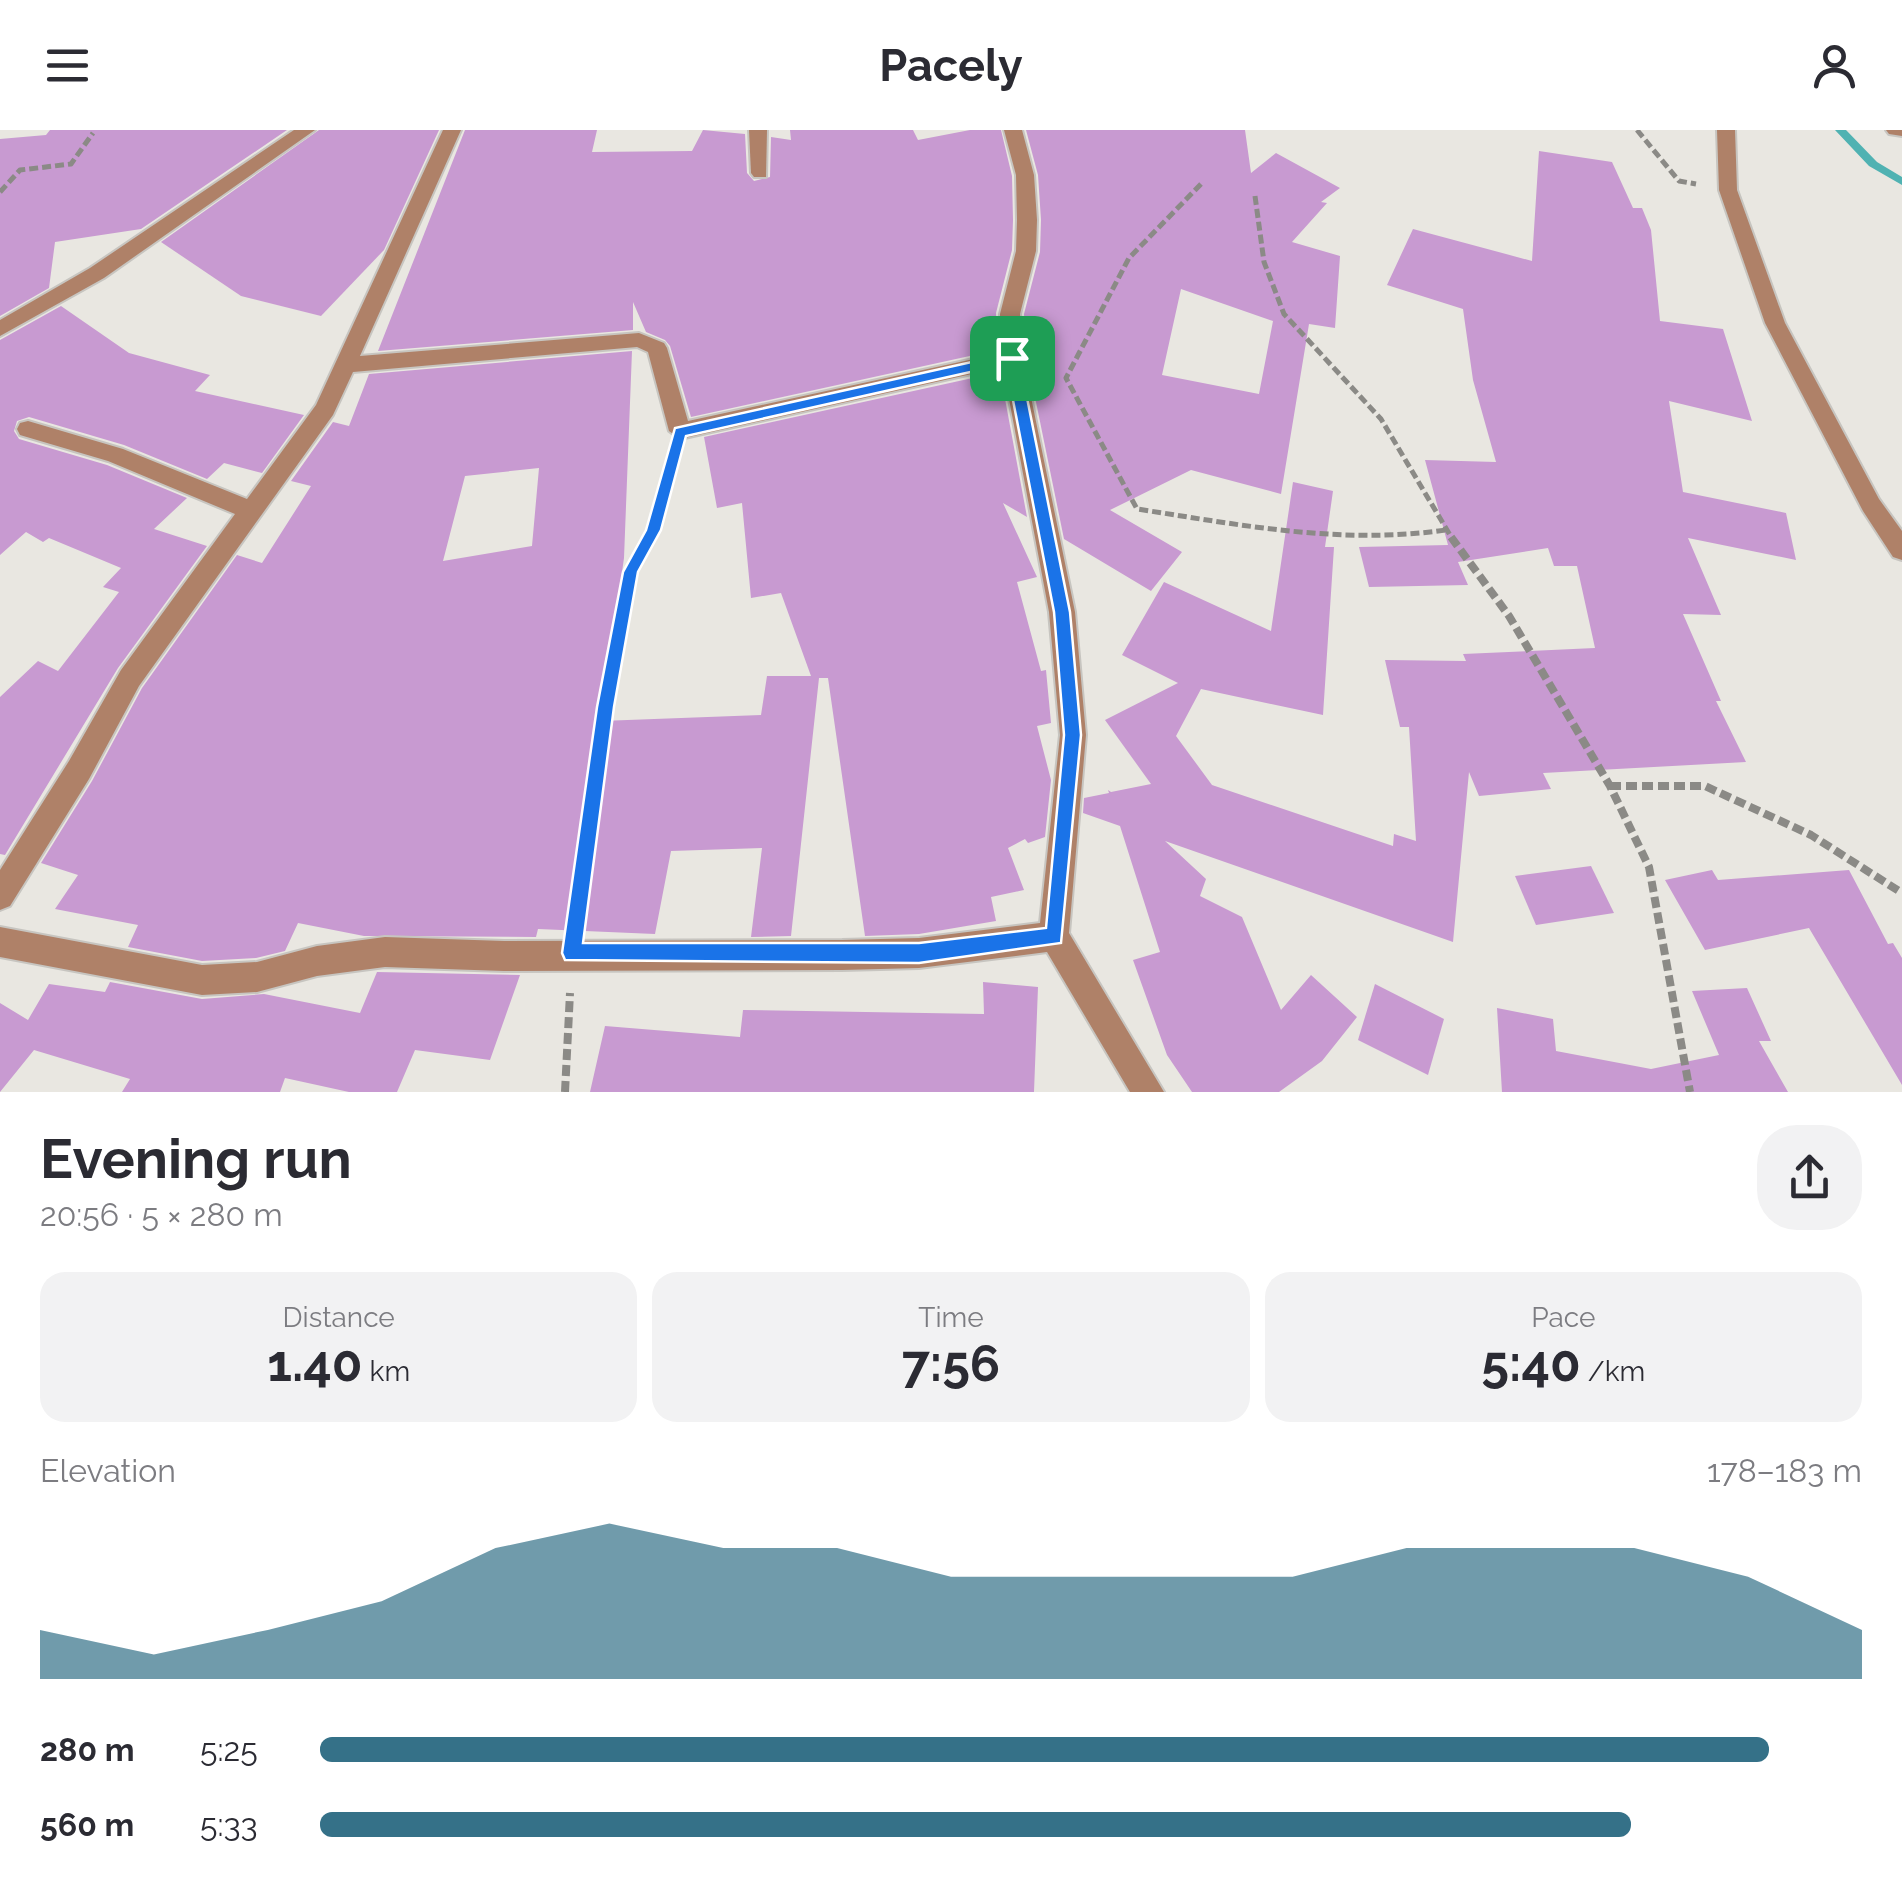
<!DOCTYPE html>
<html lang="en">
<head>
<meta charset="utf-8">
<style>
  body { margin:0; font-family:Raleway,sans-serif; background:#f2f2f3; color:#2b2b33; height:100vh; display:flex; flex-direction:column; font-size:38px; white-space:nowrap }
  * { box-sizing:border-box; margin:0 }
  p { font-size:32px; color:#7c7c81 }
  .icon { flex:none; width:55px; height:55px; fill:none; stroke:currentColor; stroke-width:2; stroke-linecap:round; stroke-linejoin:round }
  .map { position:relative; height:962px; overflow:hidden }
  .details { display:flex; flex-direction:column; background:#fff; flex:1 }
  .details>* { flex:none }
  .pin { position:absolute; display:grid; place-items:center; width:85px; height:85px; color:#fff; margin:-42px; border-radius:20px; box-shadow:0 5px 15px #0006 }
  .round { display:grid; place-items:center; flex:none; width:105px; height:105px; border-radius:40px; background:#f2f2f3 }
  .overview { display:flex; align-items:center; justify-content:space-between; height:170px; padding:0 40px }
  h1 { font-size:55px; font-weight:700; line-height:75px }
  .figures { display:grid; grid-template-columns:repeat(3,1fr); gap:15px; height:170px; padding:10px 40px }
  .figures div { display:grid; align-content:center; border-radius:25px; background:#f2f2f3; text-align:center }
  .figures b { font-size:50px; font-weight:700 }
  .figures small { font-size:28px; font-weight:400 }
  .figures p { font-size:28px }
  .chart { height:280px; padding:20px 40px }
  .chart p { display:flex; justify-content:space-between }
  .chart svg { width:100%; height:180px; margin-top:10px; fill:#357188; opacity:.7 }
  ul { padding:0 40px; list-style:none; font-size:32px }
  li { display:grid; grid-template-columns:160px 120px 1fr; align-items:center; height:75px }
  li i { height:25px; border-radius:12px; background:#357188 }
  header { display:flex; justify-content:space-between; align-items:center; height:130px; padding:0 40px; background:#fff; font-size:45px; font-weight:700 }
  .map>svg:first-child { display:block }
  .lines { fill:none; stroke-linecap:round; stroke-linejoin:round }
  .stream { fill:#50b2b2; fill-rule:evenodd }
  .building { fill:#c89ad1; fill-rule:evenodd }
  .minor-casing { stroke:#c7c5c0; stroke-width:4 }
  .path-far1 { stroke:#8b8a86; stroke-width:5; stroke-dasharray:9 4; stroke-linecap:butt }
  .path { stroke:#8b8a86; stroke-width:8; stroke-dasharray:11 5; stroke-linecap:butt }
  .minor { fill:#af8168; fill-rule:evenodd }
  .route { fill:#1a73e8; stroke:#fff; stroke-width:2.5; fill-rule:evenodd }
</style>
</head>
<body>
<header><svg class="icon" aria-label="menu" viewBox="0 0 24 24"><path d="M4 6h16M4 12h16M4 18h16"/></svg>Pacely<svg class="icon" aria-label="person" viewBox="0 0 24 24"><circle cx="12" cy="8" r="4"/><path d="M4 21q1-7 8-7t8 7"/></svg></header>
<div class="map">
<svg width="1902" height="962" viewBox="0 0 1902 962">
  <rect width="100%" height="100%" fill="#e9e7e1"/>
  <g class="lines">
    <path class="stream" d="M1835,0h11l31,32 25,15v8l-33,-19z"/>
  </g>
  <g class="building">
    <path d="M50,0h237l-146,99 -86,13 -6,46 -49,28v-177l46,-4z"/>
    <path d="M319,0h120l-55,120 -63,66 -80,-20 -80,-54z"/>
    <path d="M465,0h132l-5,22 100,-1 11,-21 42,4 2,39 7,8 16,-4 1,-40 20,3 -1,-10h123l5,10 52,-10h31l11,46 1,44 -1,30 -16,63 1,37 -306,67 -21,-71 -5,-6 -19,-8 -13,-30v28l-255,21z"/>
    <path d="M1026,0h219l6,43 25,-20 64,35 -19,14 6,1 -35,39 48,14 -5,72 -26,-4 -28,170 -90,-24 -81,40 72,42 -31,39 -87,-52 -37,-181 -3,-44 16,-62 1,-32 -3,-45zM1181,159l92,32 -14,73 -97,-19z"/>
    <path d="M1539,21l73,11 21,46h9l9,22 9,91 63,8 29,92 -83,-20 14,91 103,21 10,47 -108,-22 33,77 -38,-1 38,87h-5l30,61 -203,11 8,16 -72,7 -10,-24 -16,170 -288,-101 41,38 -6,17 42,21 39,93 30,-35 46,42 -35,44 -43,31h-87l-25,-37 -34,-95 27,-8 -40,-126 -37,-13 1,-15 25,-5 -1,-3 3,2 40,-8 -46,-64 73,-37 -56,-28 42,-73 107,49 22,-149 40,9 -8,56h9l-11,168 -122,-26 -25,47 36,49 181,61 1,-12 22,7 -7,-114h-9l-15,-67 81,1 -3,-7 132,-6 -18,-82h-23l-6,-18 -90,14 10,23 -99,2 -10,-40 89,-2 -23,-85 71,2 -23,-82 -10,-71 -76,-24 26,-56 119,32z"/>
    <path d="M61,176l68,47 81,22 -15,16 109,24 -42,58 -38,-10 -17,16 -83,-34 -95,-28 -12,4 -3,10 5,8 88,26 80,33 -33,31 53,17 -89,122 -113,187 -5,-1v-157l38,-36 20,10 61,-79 -16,-5 18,-19 -72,-30 -6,4 -17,-10 -26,23v-215z"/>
    <path d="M632,221l-8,207 -23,163 160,-6 6,-39h44l-30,-83 -30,5 -9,-95 -25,5 -13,-71 296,-65 27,145 -24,-14 34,74 -20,5 24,89 5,-1 5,53 -14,3 14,54 -6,57 -17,6 -3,-4 -17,9 16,42 -33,7 5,24 -77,13 -54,2 -37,-258h-9l-28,258 -40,1 11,-89 -91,3 -16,83 -117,-5 -2,8 -172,-1 -66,-13 -13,28 -29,7 -54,3 -74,-14 10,-22 -83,-16 23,-34 -37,-12 51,-82 50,-93 95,-133 25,8 49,-77 -20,-5 42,-59 16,4 20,-52zM539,338l-7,78 -89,15 22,-85z"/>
    <path d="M1591,736l23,47 -78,12 -21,-49z"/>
    <path d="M1712,740l6,10 131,-10 39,74 5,-1 9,15v127l-93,-157 -104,22 -40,-70z"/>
    <path d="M377,842l143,3 -30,85 -75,-10 -18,42h-48l-64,-14 -5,14h-158l8,-13 -96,-29 -34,42v-89l28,17 21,-36 56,8 5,-10 92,17 62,-5 96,19z"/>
    <path d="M983,852l55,5 -4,105h-444l15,-66 135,11 3,-27 241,4z"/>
    <path d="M1375,854l69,35 -16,56 -70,-35z"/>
    <path d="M1747,858l24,53h-12l29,51h-286l-5,-84 56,11 3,32 95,18 68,-14 -27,-64z"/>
  </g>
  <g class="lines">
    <g class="minor-casing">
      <g id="minor">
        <path d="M294,0h21l-211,148 -104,58v-16l90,-52z"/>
        <path d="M443,0h18l-101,226 279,-23 25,10 3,5 21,73 313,-68 -1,-39 16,-63 1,-31 -1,-45 -12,-45h18l12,45 3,45 -1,31 -16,63 3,44 52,254 11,123 -17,198 95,159h-34l-83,-140 -128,16 -77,2 -338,1 -119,-4 -68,9 -60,16 -55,3 -202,-38v-30l202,38 55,-3 60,-16 68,-9 119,4 338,-1 77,-2 121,-15 20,-188 -11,-123 -46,-245 -323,72 -11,-8 -21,-79 -11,-5 -284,25 -20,43 -194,271 -50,93 -79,127 -10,4v-40l69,-109 52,-91 114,-156 -127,-53 -88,-26 -3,-6 3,-6 8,-2 95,28 124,50 69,-94z"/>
        <path d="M749,0h18l-1,47h-12l-3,-4z"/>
        <path d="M1717,0h18l2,60 48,133 94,176 23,32v29l-9,-3 -30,-46 -98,-188 -46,-133z"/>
        <path d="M1886,0h16v6l-13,-2z"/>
      </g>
    </g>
    <g class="path-far1">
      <path d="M1637,0l42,51 17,3"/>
      <path d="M1201,54l-72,74 -63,120 71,131c104,16 204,36 309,21"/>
      <path d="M0,62l20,-22 51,-6 22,-31"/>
      <path d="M1255,66l9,66 20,52 97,105 72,121"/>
      <path d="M648,410l24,-84"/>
    </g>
    <g class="path">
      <path d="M1451,407l58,79 101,170 39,81 41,225"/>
      <path d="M1610,656h95l106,49 91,58"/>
      <path d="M577,786l28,-209 26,-136 18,-34"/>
      <path d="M565,962l5,-99"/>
    </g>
    <use href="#minor" class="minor"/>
  </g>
  <path class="route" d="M1012,223l7,5 51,254 11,123 -20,208 -142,20 -354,-3 -3,-7 35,-246 26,-135 23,-42 29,-102zM1006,234l48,248 10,123 -18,193 -127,15h-336l31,-236 24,-135 23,-42 25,-94z"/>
</svg>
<div class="pin" style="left:1012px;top:228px;background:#1e9e55"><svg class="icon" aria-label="arrive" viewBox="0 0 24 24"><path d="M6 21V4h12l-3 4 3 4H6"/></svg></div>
</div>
<section class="details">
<div class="overview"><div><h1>Evening run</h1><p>20:56 · 5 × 280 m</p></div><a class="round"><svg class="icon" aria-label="share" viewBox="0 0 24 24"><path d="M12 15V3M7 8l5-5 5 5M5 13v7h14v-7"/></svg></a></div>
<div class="figures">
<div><p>Distance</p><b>1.40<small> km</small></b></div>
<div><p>Time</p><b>7:56</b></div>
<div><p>Pace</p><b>5:40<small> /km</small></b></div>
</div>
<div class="chart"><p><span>Elevation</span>178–183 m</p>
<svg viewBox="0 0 160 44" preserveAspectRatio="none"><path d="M0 44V32L10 38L20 32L30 25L40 12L50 6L60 12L70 12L80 19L90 19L100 19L110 19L120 12L130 12L140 12L150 19L160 32V44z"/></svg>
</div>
<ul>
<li><b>280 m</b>5:25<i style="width:94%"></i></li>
<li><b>560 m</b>5:33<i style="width:85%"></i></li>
</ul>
</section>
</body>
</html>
